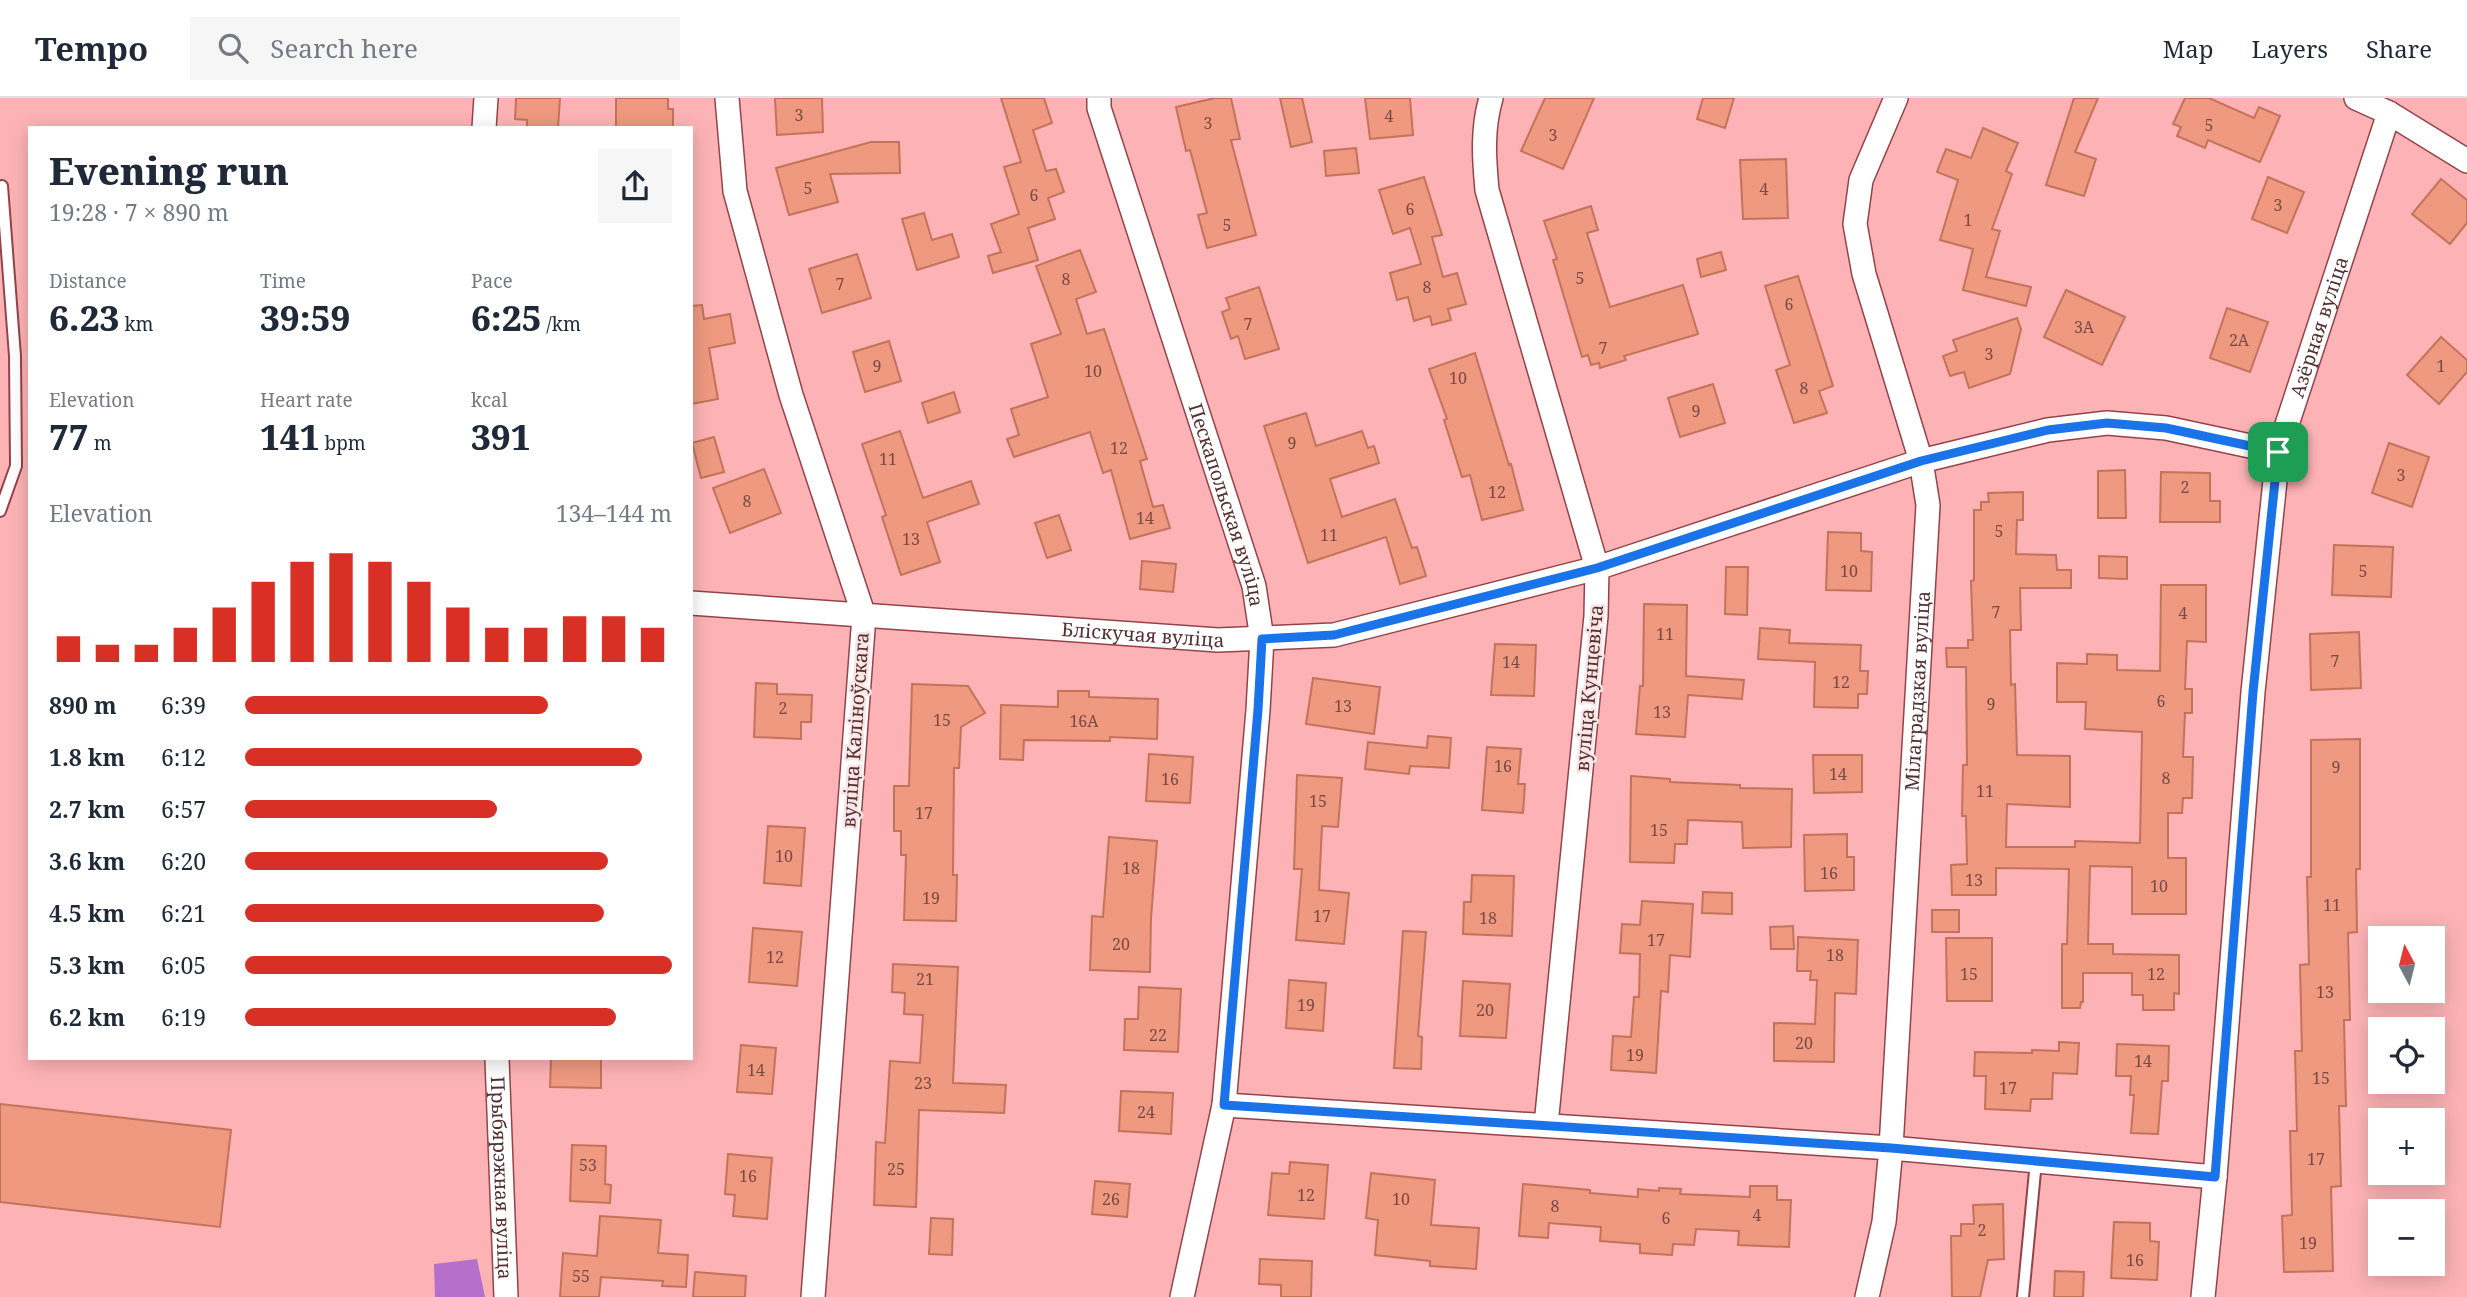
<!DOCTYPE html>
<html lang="en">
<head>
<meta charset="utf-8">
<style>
  body { margin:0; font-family:"Noto Serif",serif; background:#f6f6f7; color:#1f2937; height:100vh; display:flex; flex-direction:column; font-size:26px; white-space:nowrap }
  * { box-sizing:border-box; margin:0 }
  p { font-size:23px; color:#747a83 }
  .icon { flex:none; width:38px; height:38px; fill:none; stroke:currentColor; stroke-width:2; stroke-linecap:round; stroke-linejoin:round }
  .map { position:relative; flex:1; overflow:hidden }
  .side { position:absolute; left:28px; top:28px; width:665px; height:934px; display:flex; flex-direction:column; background:#fff; border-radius:0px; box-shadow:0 4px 18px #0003 }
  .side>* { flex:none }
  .needle { width:46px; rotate:353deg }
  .tools { position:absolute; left:2368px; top:828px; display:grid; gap:14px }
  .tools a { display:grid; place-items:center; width:77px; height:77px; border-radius:0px; background:#fff; box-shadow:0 4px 18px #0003; font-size:35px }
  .pin { position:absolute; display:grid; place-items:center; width:60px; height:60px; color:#fff; margin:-30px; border-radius:14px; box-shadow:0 4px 10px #0006 }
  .round { display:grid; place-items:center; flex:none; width:74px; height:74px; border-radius:0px; background:#f6f6f7 }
  .head { display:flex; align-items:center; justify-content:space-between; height:119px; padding:0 21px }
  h1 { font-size:38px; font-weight:800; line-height:52px }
  .metrics { display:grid; grid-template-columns:repeat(3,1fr); gap:10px; height:119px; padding:7px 21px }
  .metrics div { display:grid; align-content:center }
  .metrics b { font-size:35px; font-weight:800 }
  .metrics small { font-size:19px; font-weight:400 }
  .metrics p { font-size:19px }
  .chart { height:196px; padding:14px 21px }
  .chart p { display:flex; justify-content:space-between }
  .chart svg { width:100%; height:126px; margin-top:7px; stroke:#d93025; stroke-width:6 }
  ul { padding:0 21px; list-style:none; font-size:23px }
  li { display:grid; grid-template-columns:112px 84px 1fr; align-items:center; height:52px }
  li i { height:18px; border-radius:9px; background:#d93025 }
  header { display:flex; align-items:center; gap:42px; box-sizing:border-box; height:98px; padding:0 35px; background:#fff; border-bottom:2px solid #e0e1e3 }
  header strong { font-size:33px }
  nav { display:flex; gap:38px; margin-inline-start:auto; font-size:24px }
  .search { width:490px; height:63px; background:#f6f6f7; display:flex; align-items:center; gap:18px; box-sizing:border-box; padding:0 24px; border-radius:0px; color:#747a83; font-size:26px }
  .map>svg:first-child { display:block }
  .forest { fill:#b570cc }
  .building { fill:#ee9980; stroke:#c4735b; stroke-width:2 }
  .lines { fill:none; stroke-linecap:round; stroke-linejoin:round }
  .service-casing { stroke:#94434a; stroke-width:14 }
  .minor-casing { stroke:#94434a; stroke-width:26 }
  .service { stroke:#fff; stroke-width:10 }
  .minor { stroke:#fff; stroke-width:23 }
  .route-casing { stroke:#fff; stroke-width:14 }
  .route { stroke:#1a73e8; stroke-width:9 }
  .labels { text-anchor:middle; stroke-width:5; stroke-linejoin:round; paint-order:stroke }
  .number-label { font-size:16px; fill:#7b4a45 }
  .street-label { font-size:19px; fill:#553031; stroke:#f9e5e5 }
</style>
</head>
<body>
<header>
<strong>Tempo</strong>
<div class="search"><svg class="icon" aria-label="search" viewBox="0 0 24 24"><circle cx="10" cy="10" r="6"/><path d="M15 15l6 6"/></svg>Search here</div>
<nav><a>Map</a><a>Layers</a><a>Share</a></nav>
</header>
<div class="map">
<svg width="2467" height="1199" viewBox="0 0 2467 1199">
  <rect width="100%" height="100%" fill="#fdb3b5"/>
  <path class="forest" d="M477,1161l8,38h-50l-1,-33z"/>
  <g class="building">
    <path d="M516,0h44l-2,30h-31v-8l-12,-1z"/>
    <path d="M616,0h52v11h5v19h-57z"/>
    <path d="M775,0h47l1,34 -46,3z"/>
    <path d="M1001,0h43l8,25 -19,7 13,41 10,-2 8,23 -16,6 7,21 -27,9 10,32 -45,13 -5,-17 13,-4 -10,-28 28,-10 -15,-47 17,-5z"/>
    <path d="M1215,0h16l9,41 -9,1 25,95 -49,13 -9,-33 9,-2 -17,-63 -4,1 -10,-44z"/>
    <path d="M1280,0h22l10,44 -21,5z"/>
    <path d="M1365,0h45l3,37 -43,4z"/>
    <path d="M1545,0h49l-31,71 -42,-18z"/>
    <path d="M1703,0h31l-9,30 -28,-9z"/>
    <path d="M2074,0h24l-23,54 21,7 -12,37 -38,-11z"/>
    <path d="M2185,0h24l45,20 5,-11 21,9 -20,46 -52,-22 -3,8 -28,-12 4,-9 -8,-3z"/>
    <path d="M1983,30l35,15 -12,28 6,3 -20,55 8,2 -14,46 45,10 -5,19 -63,-16 10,-41 -33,-9 18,-60 -21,-8 9,-23 25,9z"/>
    <path d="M871,44h28l1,31 -70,1 8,28 -49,13 -13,-47z"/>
    <path d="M1356,50l3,25 -33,3 -2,-25z"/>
    <path d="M1786,61l2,59 -45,1 -3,-59z"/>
    <path d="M1424,79l18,58 -10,2 11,40 14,-4 9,31 -18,5 3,11 -19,5 -2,-9 -16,5 -6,-24 -11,3 -7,-27 31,-9 -11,-36 -17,6 -14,-44z"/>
    <path d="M2268,79l36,15 -17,41 -35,-14z"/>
    <path d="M2441,81l26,21v23l-17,21 -38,-30z"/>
    <path d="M1591,108l7,24 -11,3 23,74 73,-22 15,49 -74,22 2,4 -26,8 -1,-5 -8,2 -3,-10 -6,2 -29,-97 4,-1 -13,-38z"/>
    <path d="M924,115l8,27 20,-6 7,23 -42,13 -15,-51z"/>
    <path d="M1080,152l16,42 -20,7 11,35 17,-5 43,130 -7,2 13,46 10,-2 7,23 -40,11 -19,-69 -8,3 -13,-41 -76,25 -7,-18 12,-4 -8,-26 37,-12 -17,-53 30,-10 -25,-68z"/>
    <path d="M1721,154l5,18 -25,7 -4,-18z"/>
    <path d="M857,156l14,44 -49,15 -13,-44z"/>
    <path d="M1798,178l35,110 -14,5 8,22 -33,10 -18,-53 14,-5 -25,-79z"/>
    <path d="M1259,189l20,62 -34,10 -7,-23 -7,3 -9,-27 8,-3 -4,-11z"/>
    <path d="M2066,192l59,27 -23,48 -58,-28z"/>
    <path d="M702,207l2,14 26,-5 5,29 -26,5 9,51 -27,5v-98z"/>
    <path d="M2227,210l41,14 -18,50 -40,-14z"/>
    <path d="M2017,220l4,11 -11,45 -41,14 -5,-16 -14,4 -7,-20 14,-5 -4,-11z"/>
    <path d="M2441,239l26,23v12l-28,32 -32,-29z"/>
    <path d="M889,243l12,40 -36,11 -12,-40z"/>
    <path d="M1475,255l34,112 2,-1 12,46 -41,10 -12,-45 -8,2 -18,-57 3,-1 -18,-50z"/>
    <path d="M1713,286l12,39 -45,14 -12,-39z"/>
    <path d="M954,294l6,20 -32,11 -6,-20z"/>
    <path d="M1306,315l10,33 46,-15 6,17 6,-2 5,17 -49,16 12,38 53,-18 17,49 5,-1 9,29 -26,8 -14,-47 -78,26 -44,-137z"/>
    <path d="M900,333l23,67 48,-17 8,23 -52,18 13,40 -39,13 -19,-58 4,-2 -24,-71z"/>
    <path d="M714,339l10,35 -23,6 -9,-35z"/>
    <path d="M2389,345l40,14 -17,50 -40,-14z"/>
    <path d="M764,371l17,44 -51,20 -17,-45z"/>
    <path d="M2125,372l1,48h-28v-47z"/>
    <path d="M2161,374l49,1v28h10v21h-60z"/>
    <path d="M2023,394v28h-6l-1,34 40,1 1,15h14v18h-51l1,42h-11l1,55 4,-1 2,71 53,1v51l-63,-3 -1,43h69v-6l65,2 2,-111 -57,-3 1,-27h-29v-39l30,1v-10l30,1v15l43,1 1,-86h45v57l-19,-1 -2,48h7v24h-7l-2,44h10l-1,41h-9l-1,15h-14v45h18v56h-54v-47l-42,-1 -2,78h25v10l66,1v39l-5,-1v17h-31v-15h-11v-22h-49v29h-2l-1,6h-18v-64h5l2,-75 -73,-1v27h-44l-1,-30 16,-1 -1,-48h-4l1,-51h4l-1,-98h-19l-1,-19h22v-8h5l-2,-59 3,-1v-70h7v-8h8l-1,-9z"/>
    <path d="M1059,417l12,35 -24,8 -12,-35z"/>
    <path d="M1828,434l33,1v18l11,1 -1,39 -45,-1z"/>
    <path d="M2334,447l59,2 -2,50 -59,-2z"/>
    <path d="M2099,458l28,1v22l-28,-1z"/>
    <path d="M1142,463l34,3 -3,28 -33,-3z"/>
    <path d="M1726,469h22l-1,48 -22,-1z"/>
    <path d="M1644,506l43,1 -1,71 58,4 -2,19 -54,-4 -3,42 -49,-3 4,-48h3z"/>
    <path d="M1760,530l30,2 -1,13 72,2 -1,26h8l-1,23h-9v14l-44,-1 1,-45 -57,-3z"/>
    <path d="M2359,534l2,56 -50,2 -1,-56z"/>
    <path d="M1495,546l41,1 -2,51 -43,-1z"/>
    <path d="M1313,580l67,9 -6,47 -68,-10z"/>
    <path d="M756,585l21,1v10l35,1 -1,27h-10v17l-47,-2z"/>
    <path d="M912,586l56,2 17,27 -24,14 -2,41h-5l-1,107h4l-1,46 -52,-1 2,-65h-5v-24h-7v-45h15z"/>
    <path d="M1058,593h31v6l69,2 -1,40 -47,-2v4l-86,-1 -1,20 -23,-1 1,-54 57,2z"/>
    <path d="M1428,638l23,2 -2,30 -39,-2 -1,8 -44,-5 3,-27 59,6z"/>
    <path d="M2360,641v130h-4l1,63 -9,1 2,87h-6l2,86h-7l2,80 -10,1 2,84 -49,1 -2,-56 10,-1 -2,-84h7l-2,-80h7l-2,-86 9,-1 -2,-87h4v-137z"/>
    <path d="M1487,649l34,2 -3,35h7l-2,29 -41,-3z"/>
    <path d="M1149,656l44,3 -3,46 -44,-2z"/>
    <path d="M1813,657h49v37l-48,1z"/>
    <path d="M1297,677l45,3 -4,49 -16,-1 -3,64 30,3 -5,51 -48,-4 6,-71h-8z"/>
    <path d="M1631,678l39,3v3l70,3v3l52,1 -1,58 -48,1 -1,-26 -54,-2 -1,24h-12l-1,19 -44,-1z"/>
    <path d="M768,728l37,2 -4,58 -37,-3z"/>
    <path d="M1847,736v23h7v33l-49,1 -1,-56z"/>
    <path d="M1109,739l48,4 -6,77 -1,54 -60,-2 2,-54 11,1z"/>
    <path d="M1472,777l42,1 -2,60 -49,-2 1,-32h7z"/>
    <path d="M1703,794l29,1v21l-30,-1z"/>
    <path d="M1642,803l51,3 -3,53 -20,-2 -2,37 -7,-1 -5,82 -45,-3 2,-34 18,1 3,-40h5l1,-43 -20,-1 2,-29 18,1z"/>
    <rect x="1932" y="812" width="27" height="22"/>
    <path d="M1793,828l1,23h-23l-1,-22z"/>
    <path d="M753,830l49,4 -5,54 -48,-4z"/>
    <path d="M1403,833l23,1 -8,104 4,1 -1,32 -27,-1z"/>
    <path d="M1798,839l60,3 -2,54 -21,-1 -1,69 -60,-1v-38l41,1 2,-44h-7l1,-9h-14z"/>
    <path d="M1946,840h46v63h-45z"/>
    <path d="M893,866l65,3 -5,116 53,2 -2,28 -85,-3 -3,97 -42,-2 2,-63 9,1 5,-82 30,2 3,-48 -19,-1 1,-21 -13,-1z"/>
    <path d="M1289,882l37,3 -3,48 -37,-3z"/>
    <path d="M1463,883l47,3 -4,54 -46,-2z"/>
    <path d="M1139,889l42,2 -3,63 -54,-2 1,-31h13z"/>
    <path d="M2059,944l20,1 -2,31 -24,-1 -1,26h-21l-1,12 -45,-2 1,-33h-12l1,-24 57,1v-3l27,1z"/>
    <path d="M2117,946l52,2 -1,35h-6l-4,53 -27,-1 3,-38h-4l1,-19h-15z"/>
    <path d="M741,947l35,3 -4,46 -35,-2z"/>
    <path d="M551,961h50v29l-51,-1z"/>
    <path d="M1121,993l52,2 -2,41 -52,-3z"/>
    <path d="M0,1006l231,26 -11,97 -220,-25z"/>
    <path d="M572,1047l34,1 -1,38 6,1 -1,18 -40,-2z"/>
    <path d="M728,1056l44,4 -5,61 -34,-3 2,-21 -10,-1z"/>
    <path d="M1290,1064l38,3 -4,54 -56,-4 4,-42 17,1z"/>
    <path d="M1371,1075l64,7 -4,45 48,3 -3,41 -46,-3v-5l-55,-6 3,-35 -12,-2z"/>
    <path d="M1095,1083l35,3 -3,33 -35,-3z"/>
    <path d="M1523,1086l67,6v3l48,4v-8l21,2v-3l22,1 -1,5 70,3v-11h27v14h14l-2,47 -51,-2 1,-14 -43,-2 -2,16 -21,-1 -1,11 -32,-2v-9l-40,-3 1,-14 -52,-4 -1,15 -29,-2z"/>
    <path d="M2003,1106l1,55 -16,1 -8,37h-28l-1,-61h10v-12h13l-1,-19z"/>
    <path d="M600,1118l61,4 -3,33 30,2 -2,32 -24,-1 1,-5 -62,-4 -2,20h-39l3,-44 34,3z"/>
    <path d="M931,1120l22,1 -1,36 -23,-1z"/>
    <path d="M2114,1124l36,1v18l9,1 -2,38 -46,-2z"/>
    <path d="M1260,1161l52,2 -1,36h-30v-12l-22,-1z"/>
    <path d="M2055,1173l29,1 -1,25h-29z"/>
    <path d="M695,1174l51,4 -1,21h-52z"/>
  </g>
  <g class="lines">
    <g class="service-casing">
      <g id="service">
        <path d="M0,413l16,-45 -1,-110 -13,-170"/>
        <path d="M2023,1199l13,-136"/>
      </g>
    </g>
    <g class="minor-casing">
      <g id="minor">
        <path d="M727,0l8,93 56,204 73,221 -51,681"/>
        <path id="s1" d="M1099,0v10l155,478 8,53 -4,71 -34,395 -42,192"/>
        <path d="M1491,0c-9,31 -7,60 -4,92l110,378 -1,48 -50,509"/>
        <path d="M2356,0l33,15 78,48"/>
        <path d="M484,30l2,-30"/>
        <path id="s2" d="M691,505l527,37 116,-5 263,-67 324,-107 127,-31 59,-7 59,5 112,24"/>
        <path id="s3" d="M497,961l9,238"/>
        <path d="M1224,1007l667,43 324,29"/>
        <path id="s4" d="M1867,1199l17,-75 7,-74 37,-643 -7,-44 -57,-187 -9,-50 6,-44 35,-82"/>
        <path id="s5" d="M2203,1199l12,-120 38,-485 25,-240 111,-339"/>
      </g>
    </g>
    <use href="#service" class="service"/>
    <use href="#minor" class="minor"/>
  </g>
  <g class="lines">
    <g class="route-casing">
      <path id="route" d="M2107,325l59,5 112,24 -25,240 -38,485 -324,-29 -667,-43 34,-395 4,-71 72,-4 263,-67 324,-107 127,-31z"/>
    </g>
    <use href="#route" class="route"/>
  </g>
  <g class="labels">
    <g class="number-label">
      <text x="799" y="23">3</text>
      <text x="1389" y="24">4</text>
      <text x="1208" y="31">3</text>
      <text x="2209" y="33">5</text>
      <text x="1553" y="43">3</text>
      <text x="808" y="96">5</text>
      <text x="1764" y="97">4</text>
      <text x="1034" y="103">6</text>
      <text x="2278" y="113">3</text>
      <text x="1410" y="117">6</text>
      <text x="1968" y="128">1</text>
      <text x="1227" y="133">5</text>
      <text x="1580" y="186">5</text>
      <text x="1066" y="187">8</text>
      <text x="840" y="192">7</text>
      <text x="1427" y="195">8</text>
      <text x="1789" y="212">6</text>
      <text x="1248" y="232">7</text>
      <text x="2084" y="235">3А</text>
      <text x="2239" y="248">2А</text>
      <text x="1603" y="256">7</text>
      <text x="1989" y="262">3</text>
      <text x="877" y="274">9</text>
      <text x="2441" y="274">1</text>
      <text x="1093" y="279">10</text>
      <text x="1458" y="286">10</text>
      <text x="1804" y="296">8</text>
      <text x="1696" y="319">9</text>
      <text x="1292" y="351">9</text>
      <text x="1119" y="356">12</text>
      <text x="888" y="367">11</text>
      <text x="2401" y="383">3</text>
      <text x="2185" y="395">2</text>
      <text x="1497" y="400">12</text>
      <text x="747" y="409">8</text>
      <text x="1145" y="426">14</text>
      <text x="1999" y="439">5</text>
      <text x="1329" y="443">11</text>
      <text x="911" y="447">13</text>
      <text x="1849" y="479">10</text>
      <text x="2363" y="479">5</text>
      <text x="1996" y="520">7</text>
      <text x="2183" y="521">4</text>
      <text x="1665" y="542">11</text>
      <text x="2335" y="569">7</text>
      <text x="1511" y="570">14</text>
      <text x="1841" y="590">12</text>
      <text x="2161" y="609">6</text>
      <text x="1991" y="612">9</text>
      <text x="1343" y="614">13</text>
      <text x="783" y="616">2</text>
      <text x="1662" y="620">13</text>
      <text x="942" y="628">15</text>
      <text x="1084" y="629">16А</text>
      <text x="1503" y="674">16</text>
      <text x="2336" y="675">9</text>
      <text x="1838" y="682">14</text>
      <text x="2166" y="686">8</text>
      <text x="1170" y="687">16</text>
      <text x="1985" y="699">11</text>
      <text x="1318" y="709">15</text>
      <text x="924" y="721">17</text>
      <text x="1659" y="738">15</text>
      <text x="784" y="764">10</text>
      <text x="1131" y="776">18</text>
      <text x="1829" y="781">16</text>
      <text x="1974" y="788">13</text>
      <text x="2159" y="794">10</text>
      <text x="931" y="806">19</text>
      <text x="2332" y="813">11</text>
      <text x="1322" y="824">17</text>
      <text x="1488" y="826">18</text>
      <text x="1656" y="848">17</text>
      <text x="1121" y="852">20</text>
      <text x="1835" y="863">18</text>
      <text x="775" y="865">12</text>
      <text x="1969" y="882">15</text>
      <text x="2156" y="882">12</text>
      <text x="925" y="887">21</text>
      <text x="2325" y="900">13</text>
      <text x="1306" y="913">19</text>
      <text x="1485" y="918">20</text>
      <text x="1158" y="943">22</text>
      <text x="1804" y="951">20</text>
      <text x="1635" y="963">19</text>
      <text x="2143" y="969">14</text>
      <text x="756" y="978">14</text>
      <text x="2321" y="986">15</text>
      <text x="923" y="991">23</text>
      <text x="2008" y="996">17</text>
      <text x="1146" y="1020">24</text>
      <text x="2316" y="1067">17</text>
      <text x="588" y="1073">53</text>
      <text x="896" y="1077">25</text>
      <text x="748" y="1084">16</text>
      <text x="1306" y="1103">12</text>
      <text x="1111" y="1107">26</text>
      <text x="1401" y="1107">10</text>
      <text x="1555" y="1114">8</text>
      <text x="1757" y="1123">4</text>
      <text x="1666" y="1126">6</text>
      <text x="1982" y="1138">2</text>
      <text x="2308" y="1151">19</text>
      <text x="2135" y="1168">16</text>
      <text x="581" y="1184">55</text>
    </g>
    <g class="street-label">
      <text dy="7" stroke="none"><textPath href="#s5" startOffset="980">Азёрная вуліца</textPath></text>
      <text dy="7" stroke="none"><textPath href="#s1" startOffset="427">Пескапольская вуліца</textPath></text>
      <text dy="7" stroke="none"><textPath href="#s2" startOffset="453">Бліскучая вуліца</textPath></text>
      <text transform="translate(1589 590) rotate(-85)" y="7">вуліца Кунцевіча</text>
      <text dy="7" stroke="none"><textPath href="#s4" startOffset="609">Мілаградзкая вуліца</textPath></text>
      <text transform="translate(855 632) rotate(-86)" y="7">вуліца Каліноўскага</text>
      <text dy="7" stroke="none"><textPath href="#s3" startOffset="119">Прыбярэжная вуліца</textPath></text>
    </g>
  </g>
</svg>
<div class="tools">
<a><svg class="needle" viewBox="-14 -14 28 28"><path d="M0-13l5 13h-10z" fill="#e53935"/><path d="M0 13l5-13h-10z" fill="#747a83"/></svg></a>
<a><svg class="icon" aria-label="locate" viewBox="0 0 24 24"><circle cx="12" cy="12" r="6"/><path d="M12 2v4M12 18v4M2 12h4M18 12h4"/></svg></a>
<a>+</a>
<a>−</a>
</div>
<div class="pin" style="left:2278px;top:354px;background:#1e9e55"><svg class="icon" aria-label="arrive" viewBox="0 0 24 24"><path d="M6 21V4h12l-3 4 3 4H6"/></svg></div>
<section class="side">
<div class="head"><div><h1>Evening run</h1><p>19:28 · 7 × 890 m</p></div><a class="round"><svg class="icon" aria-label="share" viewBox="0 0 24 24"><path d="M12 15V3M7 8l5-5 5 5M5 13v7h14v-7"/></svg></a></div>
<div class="metrics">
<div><p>Distance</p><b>6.23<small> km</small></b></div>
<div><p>Time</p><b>39:59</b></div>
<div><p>Pace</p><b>6:25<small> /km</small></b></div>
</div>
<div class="metrics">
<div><p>Elevation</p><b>77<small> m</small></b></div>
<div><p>Heart rate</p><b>141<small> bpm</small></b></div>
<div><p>kcal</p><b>391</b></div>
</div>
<div class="chart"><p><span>Elevation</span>134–144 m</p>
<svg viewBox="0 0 160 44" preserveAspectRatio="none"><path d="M5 44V35M15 44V38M25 44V38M35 44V32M45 44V25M55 44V16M65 44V9M75 44V6M85 44V9M95 44V16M105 44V25M115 44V32M125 44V32M135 44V28M145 44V28M155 44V32"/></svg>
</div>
<ul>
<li><b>890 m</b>6:39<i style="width:71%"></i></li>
<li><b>1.8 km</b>6:12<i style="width:93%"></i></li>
<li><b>2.7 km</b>6:57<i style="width:59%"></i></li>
<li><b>3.6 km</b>6:20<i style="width:85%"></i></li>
<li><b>4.5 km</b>6:21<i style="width:84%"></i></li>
<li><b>5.3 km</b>6:05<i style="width:100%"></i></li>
<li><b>6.2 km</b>6:19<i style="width:87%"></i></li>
</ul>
</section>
</div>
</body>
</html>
